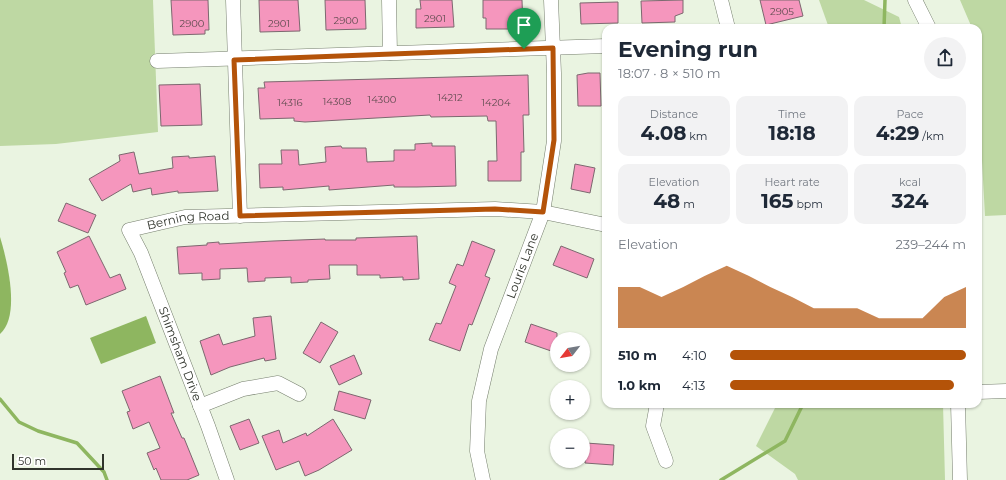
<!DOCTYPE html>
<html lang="en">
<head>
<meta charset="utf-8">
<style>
  body { margin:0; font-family:Montserrat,sans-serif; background:#f2f2f3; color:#1f2937; height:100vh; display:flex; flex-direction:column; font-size:15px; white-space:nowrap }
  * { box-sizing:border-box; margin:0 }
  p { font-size:13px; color:#747a83 }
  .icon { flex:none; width:22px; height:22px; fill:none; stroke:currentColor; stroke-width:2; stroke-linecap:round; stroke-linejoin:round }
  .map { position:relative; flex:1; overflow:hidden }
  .sheet { position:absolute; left:602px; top:24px; width:380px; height:384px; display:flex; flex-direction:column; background:#fff; border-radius:12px; box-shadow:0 1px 3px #0004 }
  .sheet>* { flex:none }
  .needle { width:26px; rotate:239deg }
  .tools { position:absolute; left:550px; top:332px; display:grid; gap:8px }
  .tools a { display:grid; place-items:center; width:40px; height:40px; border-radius:50%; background:#fff; box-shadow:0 1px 3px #0004; font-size:20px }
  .scale { position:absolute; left:12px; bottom:10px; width:92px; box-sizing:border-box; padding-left:4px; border:2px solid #30342c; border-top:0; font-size:11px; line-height:14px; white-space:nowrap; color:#30342c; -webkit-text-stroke:3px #fff; paint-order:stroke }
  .pin { position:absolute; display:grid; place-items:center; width:34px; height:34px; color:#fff; margin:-41px -17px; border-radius:50% 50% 50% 0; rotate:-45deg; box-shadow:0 0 4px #0007 }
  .pin .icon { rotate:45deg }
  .round { display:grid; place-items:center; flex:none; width:42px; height:42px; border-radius:21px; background:#f2f2f3 }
  .summary { display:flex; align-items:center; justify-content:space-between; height:68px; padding:0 16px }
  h1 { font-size:22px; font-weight:700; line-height:30px }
  .metrics { display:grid; grid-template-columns:repeat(3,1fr); gap:6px; height:68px; padding:4px 16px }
  .metrics div { display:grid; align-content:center; border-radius:10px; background:#f2f2f3; text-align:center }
  .metrics b { font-size:20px; font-weight:700 }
  .metrics small { font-size:11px; font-weight:400 }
  .metrics p { font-size:11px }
  .chart { height:112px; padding:8px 16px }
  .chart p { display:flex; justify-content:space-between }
  .chart svg { width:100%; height:72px; margin-top:4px; fill:#b45309; opacity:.7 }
  ul { padding:0 16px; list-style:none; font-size:13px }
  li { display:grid; grid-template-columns:64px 48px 1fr; align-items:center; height:30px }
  li i { height:10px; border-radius:5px; background:#b45309 }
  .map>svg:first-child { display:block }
  .green { fill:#bed8a3 }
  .water { fill:#8eb660 }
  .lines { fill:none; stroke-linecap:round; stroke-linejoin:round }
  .stream { stroke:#8eb660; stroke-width:3.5 }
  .building { fill:#f596bd; stroke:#7c686f }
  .minor-casing { stroke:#767f6e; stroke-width:15 }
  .minor { stroke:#fff; stroke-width:14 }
  .route-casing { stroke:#fff; stroke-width:8 }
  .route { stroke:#b45309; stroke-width:5 }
  .labels { text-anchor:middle; stroke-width:3; stroke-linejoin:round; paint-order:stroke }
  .number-label { font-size:10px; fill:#614c50 }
  .street-label { font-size:12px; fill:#30342c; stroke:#fff }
</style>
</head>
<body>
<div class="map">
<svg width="1006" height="480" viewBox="0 0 1006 480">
  <rect width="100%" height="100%" fill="#eaf4e1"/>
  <g class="green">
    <path d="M0,0h153l5,132 -102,12 -56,2z"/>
    <path d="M819,0h45l35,17 3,11h-73z"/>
    <path d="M960,0h46v215l-21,1 -7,-129v-59h-6z"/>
    <path d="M777,404h166l2,76h-147l-3,-6 -39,-28z"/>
  </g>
  <g class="water">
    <path d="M0,237c7,23 21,79 0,97z"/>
    <path d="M146,316l10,27 -55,21 -11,-26z"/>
  </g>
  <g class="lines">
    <g class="stream">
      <path d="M884,28l1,-28"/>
      <path d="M0,399l19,23 19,9 39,12 27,29 3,8"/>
      <path d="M721,480l64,-39 18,-37"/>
    </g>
  </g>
  <g class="building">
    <path d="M171,0h37l1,30h-4v4l-32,1z"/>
    <path d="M259,0h39l2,31 -40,1z"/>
    <path d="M325,0h40l1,29 -40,1z"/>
    <path d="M420,0h32l2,27 -38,1v-19h5z"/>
    <path d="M483,0h39l1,29h-37v-11h-3z"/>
    <path d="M683,0v13l-8,3v6l-33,1 -1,-22z"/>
    <path d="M760,0h39l4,16 -37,9z"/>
    <path d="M618,2v21l-37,1 -1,-21z"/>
    <path d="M588,73h12l1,33h-23l-1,-31z"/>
    <path d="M528,75l1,40h-6l1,37h-3v29h-33v-20h9l-1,-40h-8l-1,-5 -56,1 -1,-2 -125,7 -11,-1v-3l-34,1 -2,-31h7l-1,-6z"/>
    <path d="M200,84l2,41 -41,1 -2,-41z"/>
    <path d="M432,143v3h23l1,40 -39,1h-23v-2l-65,5v-4l-46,4v-3l-23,1 -1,-24h23l-1,-14h17l1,15 27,-3 -1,-15 16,-1 1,2h24l1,14 27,-1v-11h21v-6z"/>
    <path d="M134,152l5,22 34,-6 -1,-11 17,-1v2l26,-2 3,35 -40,2v-2l-26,4 -1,-7 -18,4 -2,-8 -29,17 -13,-22 31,-18 -1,-6z"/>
    <path d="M575,164l20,4 -5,25 -19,-4z"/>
    <path d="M66,203l30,12 -8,18 -30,-12z"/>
    <path d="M89,236l21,42 10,-4 6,15 -40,16 -8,-20 -8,3 -6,-15 2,-1 -9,-20z"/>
    <path d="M417,236l2,43 -16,1v-3l-23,1v-3h-23v-10h-28l1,14 -22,1v2l-17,1v-6l-26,1v3l-17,1 -1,-14 -27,1v10l-18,1v-7l-23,1 -2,-27 30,-2v-2l12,-1v2l54,-3 52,-2v1h31v-2z"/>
    <path d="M472,241l23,9 -10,26 5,2 -18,47 -3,-1 -9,27 -31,-11 7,-17 5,1 15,-38 -7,-3 8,-19 6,2z"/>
    <path d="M561,246l33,13 -7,19 -34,-13z"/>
    <path d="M271,316l5,43 -11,2 -1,-3 -34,9 -19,8 -11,-34 19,-7 4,11 32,-9 -2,-18z"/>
    <path d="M321,322l17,10 -18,31 -17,-10z"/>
    <path d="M531,324l26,9v20l-32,-11z"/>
    <path d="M354,355l8,19 -23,11 -9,-19z"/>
    <path d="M160,376l14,37h-3l11,25h2l15,37 -12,5h-26l-5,-12 -2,2 -7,-17 13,-5 -11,-26 -16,7 -6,-17 3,-1 -8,-20z"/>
    <path d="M339,391l32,9 -6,19 -31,-9z"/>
    <path d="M249,419l10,24 -19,7 -10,-24z"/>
    <path d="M333,419l19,31 -33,20 -14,6 -6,-15 -23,9 -14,-34 17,-6 4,13 23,-10 1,3z"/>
    <path d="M586,443l28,2 -1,20 -28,-2z"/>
  </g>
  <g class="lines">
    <g class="minor-casing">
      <g id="minor">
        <path d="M233,0l7,216"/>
        <path d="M389,0l1,53"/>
        <path d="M721,0l7,28"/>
        <path d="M915,0l14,28"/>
        <path d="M157,61l449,-15"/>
        <path d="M978,392l28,-1"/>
        <path d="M657,404l-4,22 13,35"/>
        <path d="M958,404l2,76"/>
        <path d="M200,406l43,-17 35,-6 21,11"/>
        <path id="s1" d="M227,480l-19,-54 -67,-173 -12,-23 56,-13 310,-8 48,3 63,13"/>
        <path id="s2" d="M483,480l-6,-29 2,-50 12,-52 52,-137 11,-71v-68l-3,-73"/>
      </g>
    </g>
    <use href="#minor" class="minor"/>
  </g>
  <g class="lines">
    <g class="route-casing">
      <path id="route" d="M553,48l1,92 -11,72 -48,-3 -255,7 -6,-156z"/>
    </g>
    <use href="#route" class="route"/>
  </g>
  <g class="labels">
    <g class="number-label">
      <text x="782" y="15">2905</text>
      <text x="435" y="22">2901</text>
      <text x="346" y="24">2900</text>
      <text x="192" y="27">2900</text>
      <text x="279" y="27">2901</text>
      <text x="450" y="101">14212</text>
      <text x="382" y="103">14300</text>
      <text x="337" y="105">14308</text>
      <text x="290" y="106">14316</text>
      <text x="496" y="106">14204</text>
    </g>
    <g class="street-label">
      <text dy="4" stroke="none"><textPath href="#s1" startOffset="329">Berning Road</textPath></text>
      <text dy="4" stroke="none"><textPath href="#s2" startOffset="222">Louris Lane</textPath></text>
      <text transform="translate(180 354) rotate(69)" y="4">Shimsham Drive</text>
    </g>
  </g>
</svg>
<div class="tools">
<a><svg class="needle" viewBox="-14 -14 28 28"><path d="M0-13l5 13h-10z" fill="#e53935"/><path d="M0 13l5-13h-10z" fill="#747a83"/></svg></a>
<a>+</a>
<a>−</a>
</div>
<div class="scale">50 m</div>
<div class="pin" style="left:524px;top:49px;background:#1e9e55"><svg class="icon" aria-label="arrive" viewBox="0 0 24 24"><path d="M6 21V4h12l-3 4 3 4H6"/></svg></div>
<section class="sheet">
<div class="summary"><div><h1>Evening run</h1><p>18:07 · 8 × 510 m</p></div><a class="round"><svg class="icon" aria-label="share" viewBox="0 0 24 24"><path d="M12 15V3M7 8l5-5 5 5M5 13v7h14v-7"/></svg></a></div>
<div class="metrics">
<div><p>Distance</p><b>4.08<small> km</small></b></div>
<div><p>Time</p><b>18:18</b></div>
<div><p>Pace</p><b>4:29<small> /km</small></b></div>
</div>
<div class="metrics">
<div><p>Elevation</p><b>48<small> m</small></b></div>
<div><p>Heart rate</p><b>165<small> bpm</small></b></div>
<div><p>kcal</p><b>324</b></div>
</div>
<div class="chart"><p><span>Elevation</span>239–244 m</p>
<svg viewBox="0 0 160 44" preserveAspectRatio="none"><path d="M0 44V19L10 19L20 25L30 19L40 12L50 6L60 12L70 19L80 25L90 32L100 32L110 32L120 38L130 38L140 38L150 25L160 19V44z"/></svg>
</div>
<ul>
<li><b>510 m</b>4:10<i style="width:100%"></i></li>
<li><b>1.0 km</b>4:13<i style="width:95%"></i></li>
</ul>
</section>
</div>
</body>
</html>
